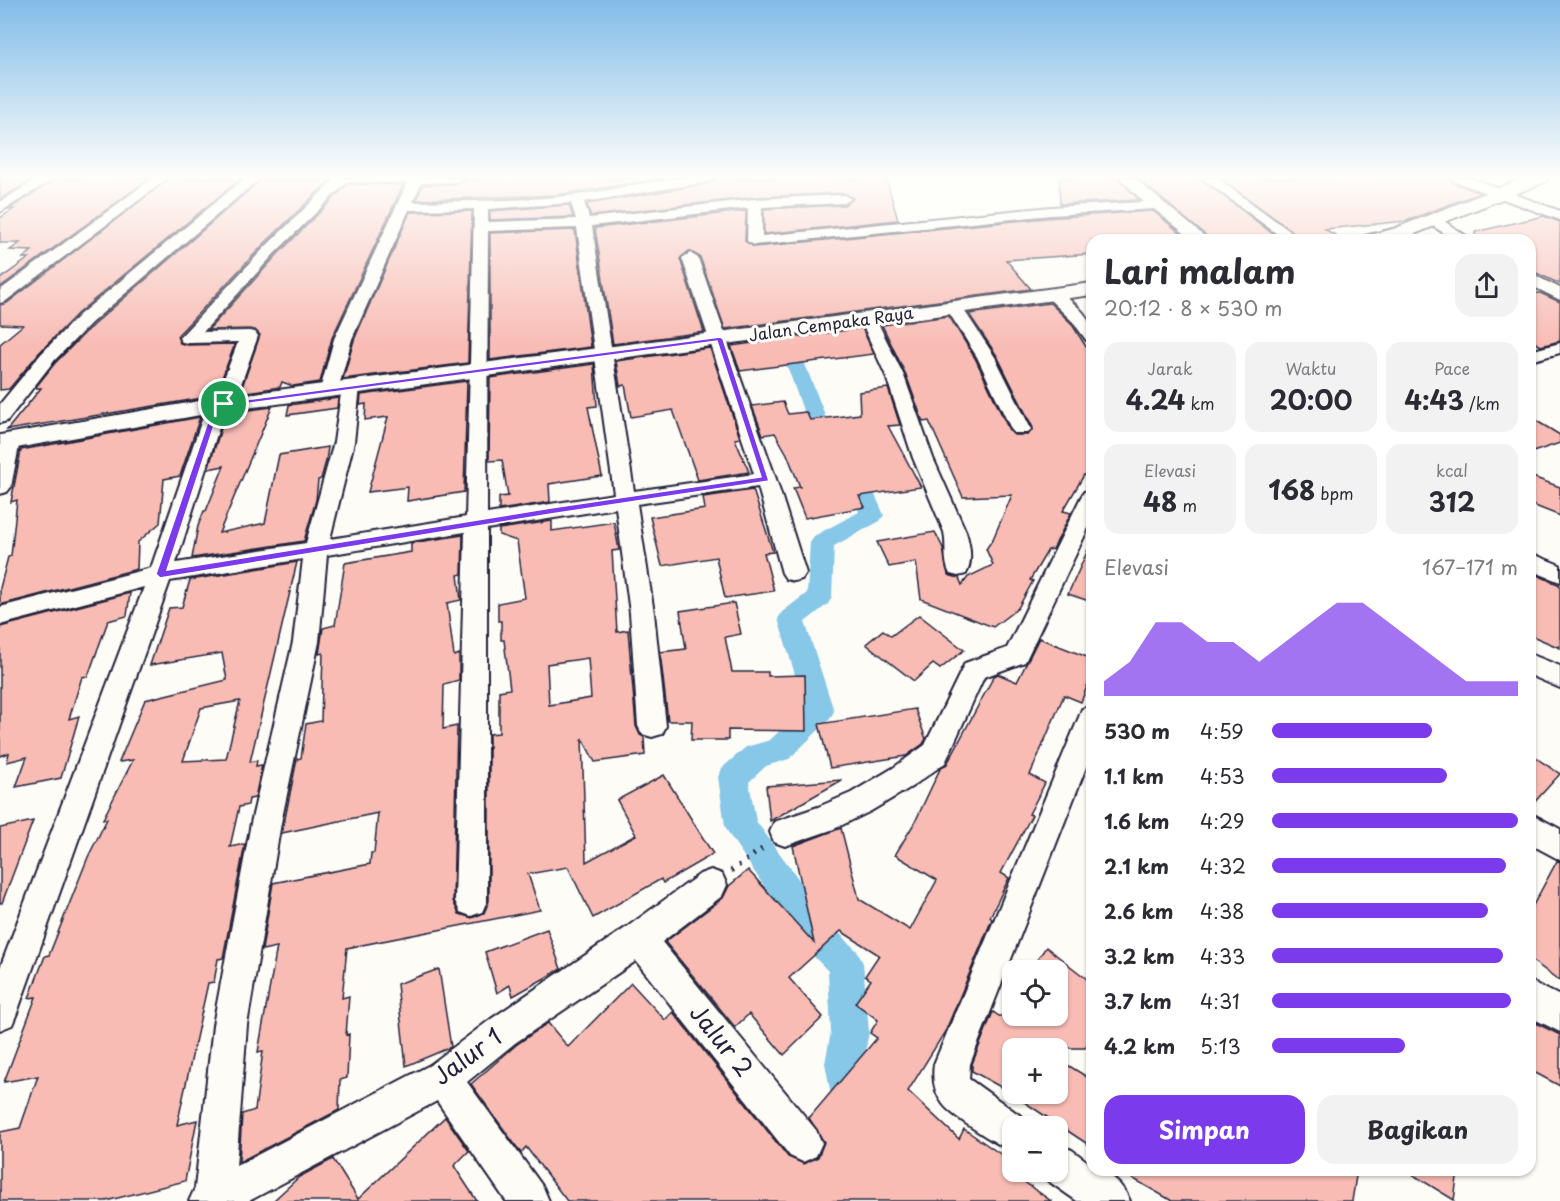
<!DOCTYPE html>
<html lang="id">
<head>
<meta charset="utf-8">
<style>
  body { margin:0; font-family:"Playpen Sans",sans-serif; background:#f2f2f3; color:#2b2b33; height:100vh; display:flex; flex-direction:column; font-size:22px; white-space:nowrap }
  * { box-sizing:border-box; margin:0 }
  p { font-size:20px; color:#7c7c81 }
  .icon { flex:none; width:33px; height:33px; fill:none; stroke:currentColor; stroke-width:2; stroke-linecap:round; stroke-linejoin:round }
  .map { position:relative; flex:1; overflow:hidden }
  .details { position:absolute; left:1086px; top:234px; width:450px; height:942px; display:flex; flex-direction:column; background:#fff; border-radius:18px; box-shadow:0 2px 4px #0004 }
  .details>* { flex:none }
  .fabs { position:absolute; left:1002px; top:960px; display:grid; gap:12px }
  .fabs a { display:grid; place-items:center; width:66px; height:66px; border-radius:12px; background:#fff; box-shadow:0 2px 4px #0004; font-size:30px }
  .pin { position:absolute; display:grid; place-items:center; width:51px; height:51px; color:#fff; margin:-26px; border:3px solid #fff; border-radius:50%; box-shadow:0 2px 6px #0007 }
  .round { display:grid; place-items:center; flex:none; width:63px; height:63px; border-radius:18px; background:#f2f2f3 }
  .summary { display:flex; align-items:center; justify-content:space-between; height:102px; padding:0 18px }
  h1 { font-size:33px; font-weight:700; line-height:45px }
  .stats { display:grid; grid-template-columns:repeat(3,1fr); gap:9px; height:102px; padding:6px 18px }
  .stats div { display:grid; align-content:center; border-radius:15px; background:#f2f2f3; text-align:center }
  .stats b { font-size:26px; font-weight:700 }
  .stats small { font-size:16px; font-weight:400 }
  .stats p { font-size:16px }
  .chart { height:168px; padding:12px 18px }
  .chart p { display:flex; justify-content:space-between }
  .chart svg { width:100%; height:108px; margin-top:6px; fill:#7c3aed; opacity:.7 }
  .button { display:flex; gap:12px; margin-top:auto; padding:12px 18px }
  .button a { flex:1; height:69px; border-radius:18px; background:#7c3aed; color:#fff; font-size:24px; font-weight:700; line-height:69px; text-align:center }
  .button a+a { background:#f2f2f3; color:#2b2b33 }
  ul { padding:0 18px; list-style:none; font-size:20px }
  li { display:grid; grid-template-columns:96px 72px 1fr; align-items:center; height:45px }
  li i { height:15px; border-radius:8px; background:#7c3aed }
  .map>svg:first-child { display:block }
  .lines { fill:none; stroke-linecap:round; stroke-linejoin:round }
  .stream { stroke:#5f85a2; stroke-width:4.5 }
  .canal { fill:#87c7e7; fill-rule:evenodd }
  .building { fill:#f8bcb5; stroke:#22223b; stroke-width:1.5; fill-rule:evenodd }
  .minor-casing { stroke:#22223b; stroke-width:4 }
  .tertiary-casing { stroke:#22223b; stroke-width:4 }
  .path { stroke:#22223b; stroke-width:5; stroke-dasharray:2 7; stroke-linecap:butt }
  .minor { fill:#fdfcf7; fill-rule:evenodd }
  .tertiary { fill:#fdfcf7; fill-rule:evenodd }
  .route { fill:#7c3aed; stroke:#fff; stroke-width:1.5; fill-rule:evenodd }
  .labels { text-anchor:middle; stroke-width:6; stroke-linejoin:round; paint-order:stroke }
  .far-street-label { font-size:16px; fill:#22223b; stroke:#fdfcf7 }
  .near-street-label { font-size:24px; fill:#22223b; stroke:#fdfcf7 }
</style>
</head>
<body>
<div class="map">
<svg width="1560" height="1201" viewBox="0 0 1560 1201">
  <rect width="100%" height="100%" fill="#fdfcf7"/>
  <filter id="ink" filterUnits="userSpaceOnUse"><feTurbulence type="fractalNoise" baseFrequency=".0167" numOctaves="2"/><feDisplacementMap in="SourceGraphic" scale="12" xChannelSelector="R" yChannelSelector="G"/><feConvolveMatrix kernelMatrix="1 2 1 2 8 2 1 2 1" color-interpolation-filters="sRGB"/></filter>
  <g filter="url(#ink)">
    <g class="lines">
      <path class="stream" d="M256,178l75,2"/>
      <path class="canal" d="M743,205l7,4 5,45 44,95 38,97 17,2 30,67 -4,6 -46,25 -2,51 -4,7 -23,18 29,89 -4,8 -41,40 -23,7 -17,16 7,39 41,56 18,32 42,42 6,12 6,69 -6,31 10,43 -6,14 -14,6 -14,-6 -6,-14 -8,-43 6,-31 -3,-61 -37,-38 -18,-34 -43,-63 -5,-10 -7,-49 4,-9 24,-21 24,-7 35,-33 -27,-88 4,-7 25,-19 3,-51 4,-6 45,-24 -21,-53 -17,-2 -3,-5 -37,-103 -42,-95 -3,-45z"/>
    </g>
    <g class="building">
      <path d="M0,178h35l-35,21z"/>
      <path d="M57,178h93l-150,109v-8l29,-21h-6l9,-7 -22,-1 10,-7h-20v-25l14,-9h-5z"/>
      <path d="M170,178h71l-163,135 -39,40 -30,36 -9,1v-46l23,-19 -23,-1v-19l7,-2z"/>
      <path d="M493,178h174l-111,17 -140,5 7,-15 34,-1 8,-4z"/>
      <path d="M718,178h168l12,42 -134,14v-25l80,-4 9,-7 -9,-5 -89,4 -164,19 -4,-12 120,-20z"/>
      <path d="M1059,178h59l21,22 -79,4z"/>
      <path d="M1137,178h63l81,62h-70z"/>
      <path d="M1220,178h230l3,5 27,10 -74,28 -81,8 18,11h-39z"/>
      <path d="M262,179l68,1 -66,64 -87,92 3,7 8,2 47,-1 -20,52 -208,34 34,-42h-6l20,-25 38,-38z"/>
      <path d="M348,184l55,1 -71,153 -12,44 -27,4 -11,-4 -2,5 -40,6 20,-58 -5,-5 -6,-1 -41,1 70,-76z"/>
      <path d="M569,205l4,12 -83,3v-9z"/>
      <path d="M472,211l-4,152 -125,16 11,-39 56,-128z"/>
      <path d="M746,211l-1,30 9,6 292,-29 107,-7 36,29h-97v14l-86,6 25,29 -306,40 -25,-72 -11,-6 -9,8 24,73 -91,12 -18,-116z"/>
      <path d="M1544,216l16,6v62l-30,-14v-30h-54l-1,-8z"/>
      <path d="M575,230l16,117 -101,13v-127z"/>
      <path d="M1540,293l20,9v39l-19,5 -11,-6v-46z"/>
      <path d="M1050,303l21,20 21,33v110l-5,10 -3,-1 -21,36 8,2 -18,36 -5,1 -18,30 3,1 -15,27 -25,19 -72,-28 -5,-37 -27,5 -12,-25 58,-10 8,16 5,27 11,3 3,7 6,-8 25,-12 -7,-16 7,-10 19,-44 -49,2 -34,-76 -6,1 -17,-47 -24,-50 67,-9 26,42 34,72 5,5h14l5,-7 -36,-72 -28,-42z"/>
      <path d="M862,328l12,26 -134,17 -9,-25z"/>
      <path d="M710,348l30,90 -5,1 14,33 -51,8 -25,-70 -42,7 -6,-32 -5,1 -4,-25z"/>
      <path d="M594,364l3,42 -9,1 14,69 -53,8 1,18 -51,8v-13l9,-1 -6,-36 -13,1 1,-83z"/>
      <path d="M467,381l-3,111 -57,9 1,-14 -40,5 20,-75 -23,3 1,-16 -6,1 1,-10z"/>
      <path d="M888,388l12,37 -12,1 33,61 -62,9 6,11 -60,11 -12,-30 7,-1 -13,-33 -12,-21 -12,2 -11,-29 31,-4 5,12 18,-2 4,8 50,-6 -1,-22z"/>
      <path d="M338,398l-1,10 -50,7 2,-10z"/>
      <path d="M272,407l-53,126 46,-10 14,-68 49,-8 -2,14 -5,18 -3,1 -2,20 -12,41 -112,17 6,-32 6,-15h2l18,-45 -16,3 18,-56z"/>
      <path d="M200,417l-20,59 -16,3 -4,44 -22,19 -1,27 -137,36v-17l8,-31 3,-1 6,-56 -6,2 10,-52z"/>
      <path d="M1530,417l30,18v8l-30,10z"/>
      <path d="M1530,476l30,11v29l-30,-12z"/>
      <path d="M753,490l20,62 -9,1 10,38 -49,7 -9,-41 -54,9 -12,-49 55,-8 -2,-12z"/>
      <path d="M552,521v10l62,-9 5,28 -7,1 5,81 11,-2 8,96 4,9 4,2 1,18 -50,7 -13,-24 4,124 50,-27 -19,-35 47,-25 49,79 -50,29 -2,-4 -68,39 -25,-51 -40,7 12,36 -193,38 -5,50 7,-2 -3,39 3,-1 -2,44 -7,2 -1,30 -100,52 3,-48 13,-4 8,-59 -5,1 19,-105 -15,3 11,-67 97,-19 1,-11h3l4,-40 -96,20 15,-74 4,-1 5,-34 15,-3 2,-68 -4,1 4,-26 12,-3 10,-62 66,-11v-9l52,-8 -1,39 -4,1 3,25 -14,3 7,53 5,-2v26l-15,4 -1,45 14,-3 -4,175 6,13 13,4 12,-5 5,-12v-167l10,-1v-42l11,-2 -6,-49h-3v-19h-3v-18l27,-5 -8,-57 -18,-6v-6zM588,658l3,40 -42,7 -2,-41z"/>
      <path d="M1092,541v61l-24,-8z"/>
      <path d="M297,562l-47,200 7,-2 -1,6 6,-1 -7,33 -6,1 -1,6 -9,2 -9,40 15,-3 -22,114 -5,1 -4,23 -6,1 -31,142 20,-5 -12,61 -79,20h-106v-69l20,-4 18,-52 -34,6 32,-85 -7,1 16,-42 4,-1 39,-98 19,-38h-4l30,-59 -14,2 26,-62 82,-20 -5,-27 -72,12 19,-57 13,-1 8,-27zM240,701l-14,58 -43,2 18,-53z"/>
      <path d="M1530,572l30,13v63l-30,-13z"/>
      <path d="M130,593l-3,23 -19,5 -20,55 -6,1 -13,42 10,-3 -18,62 -45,9 11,-30 -20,5 2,-9 -9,3v-129z"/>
      <path d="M734,603l7,31 -16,3 7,35h36v4l37,-1 1,56 -78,-1v10h-37l1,-19h-24l-8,-69 26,-3 -6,-38z"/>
      <path d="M919,615l45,35 -24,19 -7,-5 -19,17 -48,-37 17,-14 8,6z"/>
      <path d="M1039,638l53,21v15l-11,28 -17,-7 -34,80 15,8 -16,31 3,1 -31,58 8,5 -19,39 2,2 -46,111 -38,61 51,48 5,-10 48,33 -3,9 42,30h-484l-41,-54 -5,6 -50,-69 45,-39 32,-22 20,24 63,-64 34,37 8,-8 115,145 16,7 14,-7 6,-15 -15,-24 68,-80 -7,-5 8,-13 -23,-17 16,-23 -6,-4 14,-21 -38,-24 -52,47 34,39 -39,38 -35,-41 -14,13 -70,-85 58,-44 6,-12 19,-16 66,73 -21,-97 48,-18 18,71 51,31 27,-50 -42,-25 20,-33 25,-53 7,-5 47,-88 4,-2 19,8z"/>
      <path d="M915,709l11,30 -3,5 -17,12 -76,12 -11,-44z"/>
      <path d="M1530,754l30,20 -30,33z"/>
      <path d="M842,780l-72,41 -4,-35z"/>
      <path d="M33,821l-31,82h-2v-75z"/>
      <path d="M1557,861l3,1v119l-30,-22v-48z"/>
      <path d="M547,929l14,40 -48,27 -3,-11 -13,8 -12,-41z"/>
      <path d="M1046,947l46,36v54l-7,11h-73v46h46v-35l34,21v67l-86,-57 -34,-19v-7l21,-52 6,4h59v-46h-28z"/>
      <path d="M439,969l12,78 -45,19 -9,-82z"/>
      <path d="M1530,1020l30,15v51l-30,-16z"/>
      <path d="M445,1117l24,34 -15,15 23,35h-204l26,-24 34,-18 25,40z"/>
      <path d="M1118,1170h239l-5,31h-180z"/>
      <path d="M1405,1170h53l-4,30z"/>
    </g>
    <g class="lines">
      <g class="minor-casing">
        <g id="minor">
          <path d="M39,178h16l-55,34v-10z"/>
          <path d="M153,178h15l-162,123 -6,2v-13z"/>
          <path d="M245,178h15l-169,145 -38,39 -46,59 -7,2v-19l41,-50 38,-39z"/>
          <path d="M333,178h131l-7,4 -36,1 -8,19c54,-1 110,-1 164,-7 46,-6 91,-20 137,-17l-7,4 -123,20 5,16 166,-19 89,-4 7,4 -7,4 -82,4v29l289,-29 93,-5 -24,-24h14l75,62h-16l-39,-31 -103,6 -297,30 -7,-4 1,-33 -156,18 42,265 120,-17 -72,-216 8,-5 8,5 78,221 30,94 -4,6 -8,2 -8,-2 -4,-6 -24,-86 -121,17 17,109 12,113 -4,8 -10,3 -10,-3 -4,-8 -8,-113 -14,-105 -129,21v372l-5,11 -11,4 -11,-4 -5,-11 10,-369 -138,23 -8,87 -38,181 -34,202 -11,141 194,-101 61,-46 136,-92 73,-53 11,-4 11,4 5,11 -5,11 -60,46 154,188 6,13 -6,13 -13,6 -13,-6 -154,-195 -121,82 -48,39 76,105 6,14h-43l-69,-100 -188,100h-60l6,-13 18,-163 38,-202 42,-181 10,-83 -133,22 -153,432 -5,12 -12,5v-62l144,-381 -144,38v-18l151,-39 56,-163 3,-4 6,-2 22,-57 -50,1 -6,-1 -3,-4 87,-92 68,-66zM347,182l60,1 -73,156 -14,51 2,4h14l2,-4 14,-51 57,-129 65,-1 -8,308 -136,22 24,-97 6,-55 -2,-4h-14l-2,4 -8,55 -28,101 -130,20 49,-154 6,-1 3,-4 24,-68 -3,-4 -6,-1 -46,1 73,-80zM571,203l5,16 -88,3v-13zM577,228l37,266 -127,20 1,-283z"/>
          <path d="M1202,178h15l85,62h-17z"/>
          <path d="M1452,178h19l89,33v9l-106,-39z"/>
          <path d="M1433,216l5,1 34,23h-17l-27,-17 -2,-3z"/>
          <path d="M1530,273l30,15v12l-30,-15z"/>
          <path d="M1053,289l6,2c19,17 33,22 33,50l-6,-1 -13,-18 -26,-25 -2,-3z"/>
          <path d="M954,303l6,1 35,53 36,72 -3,4h-14l-3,-4 -34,-72 -31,-49z"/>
          <path d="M868,314l8,5 28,57 29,82 33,74c4,13 7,30 0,42l-8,2 -8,-2c-7,-12 -3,-29 -6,-42l-31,-74 -27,-82 -26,-57z"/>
          <path d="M1560,343v10l-30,8v-10z"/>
          <path d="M10,435l7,2 3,4 -9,46 -4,5 -7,2v-53l3,-4z"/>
          <path d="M1092,490v30l-67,142 -41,15 -39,86 -32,23 -42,25 -37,18 -49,17 -11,-4 -4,-10 4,-10 44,-15 33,-14 42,-25 32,-23 40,-82 42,-15 74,-151 3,-5z"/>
          <path d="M1530,553l30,12v17l-30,-12z"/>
          <path d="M1530,654l30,12v22l-30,-13z"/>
          <path d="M1092,706v46l-122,312 -1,15 56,40 3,7h-16v25c-14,-6 -61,-35 -69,-47 -9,-12 -11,-26 -9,-40l145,-347 3,-8z"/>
          <path d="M1530,813l30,16v31l-30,-16z"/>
          <path d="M1530,981l30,15v36l-30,-15z"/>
          <path d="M1058,1145l14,5 20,15v5c17,0 32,16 38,31h-53l-33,-23 -2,-6h16z"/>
        </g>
      </g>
      <g class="tertiary-casing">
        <g id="tertiary">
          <path d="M1524,178h24l-3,4 -138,55 -12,3h-33l3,-4 28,-7z"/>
          <path d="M1092,283v12l-875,117 -217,39v-16l217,-37z"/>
        </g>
      </g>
      <path class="path" d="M731,871l35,-25"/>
      <use href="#minor" class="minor"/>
      <use href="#tertiary" class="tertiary"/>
    </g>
  </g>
  <linearGradient id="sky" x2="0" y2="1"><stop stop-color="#81bce8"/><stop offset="0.51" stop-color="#fefefb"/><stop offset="1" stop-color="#fefefb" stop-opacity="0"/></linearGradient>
  <rect width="1560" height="346" fill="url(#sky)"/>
  <path class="route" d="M720,337l3,2 46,142 -218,33 -391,64 -4,-4 58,-170zM717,341l44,136 -210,31 -384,62 53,-163z"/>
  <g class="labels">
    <g class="far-street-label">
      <text transform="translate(831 324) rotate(-8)" y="6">Jalan Cempaka Raya</text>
    </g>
    <g class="near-street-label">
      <text transform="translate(721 1041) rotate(51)" y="8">Jalur 2</text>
      <text transform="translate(468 1057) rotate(-36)" y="8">Jalur 1</text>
    </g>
  </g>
</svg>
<div class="fabs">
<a><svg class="icon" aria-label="locate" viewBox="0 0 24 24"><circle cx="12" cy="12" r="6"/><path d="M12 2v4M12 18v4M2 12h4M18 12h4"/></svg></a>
<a>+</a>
<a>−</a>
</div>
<div class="pin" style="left:224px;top:404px;background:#1e9e55"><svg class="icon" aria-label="arrive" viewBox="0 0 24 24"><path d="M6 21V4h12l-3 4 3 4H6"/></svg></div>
<section class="details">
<div class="summary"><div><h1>Lari malam</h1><p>20:12 · 8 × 530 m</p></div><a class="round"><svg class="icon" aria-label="share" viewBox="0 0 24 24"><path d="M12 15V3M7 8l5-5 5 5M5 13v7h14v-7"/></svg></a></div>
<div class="stats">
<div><p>Jarak</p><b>4.24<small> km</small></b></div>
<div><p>Waktu</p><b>20:00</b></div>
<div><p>Pace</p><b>4:43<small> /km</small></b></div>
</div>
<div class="stats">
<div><p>Elevasi</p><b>48<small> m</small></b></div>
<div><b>168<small> bpm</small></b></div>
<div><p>kcal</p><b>312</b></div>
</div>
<div class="chart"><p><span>Elevasi</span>167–171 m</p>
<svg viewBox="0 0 160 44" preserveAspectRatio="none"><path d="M0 44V38L10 30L20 14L30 14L40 22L50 22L60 30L70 22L80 14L90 6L100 6L110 14L120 22L130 30L140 38L150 38L160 38V44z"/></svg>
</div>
<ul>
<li><b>530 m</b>4:59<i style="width:65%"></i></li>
<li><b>1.1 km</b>4:53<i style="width:71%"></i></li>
<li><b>1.6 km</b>4:29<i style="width:100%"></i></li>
<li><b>2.1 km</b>4:32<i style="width:95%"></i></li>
<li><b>2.6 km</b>4:38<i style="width:88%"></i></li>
<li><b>3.2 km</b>4:33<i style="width:94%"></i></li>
<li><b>3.7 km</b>4:31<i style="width:97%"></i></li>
<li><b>4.2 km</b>5:13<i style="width:54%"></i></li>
</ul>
<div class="button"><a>Simpan</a><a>Bagikan</a></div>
</section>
</div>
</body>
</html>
